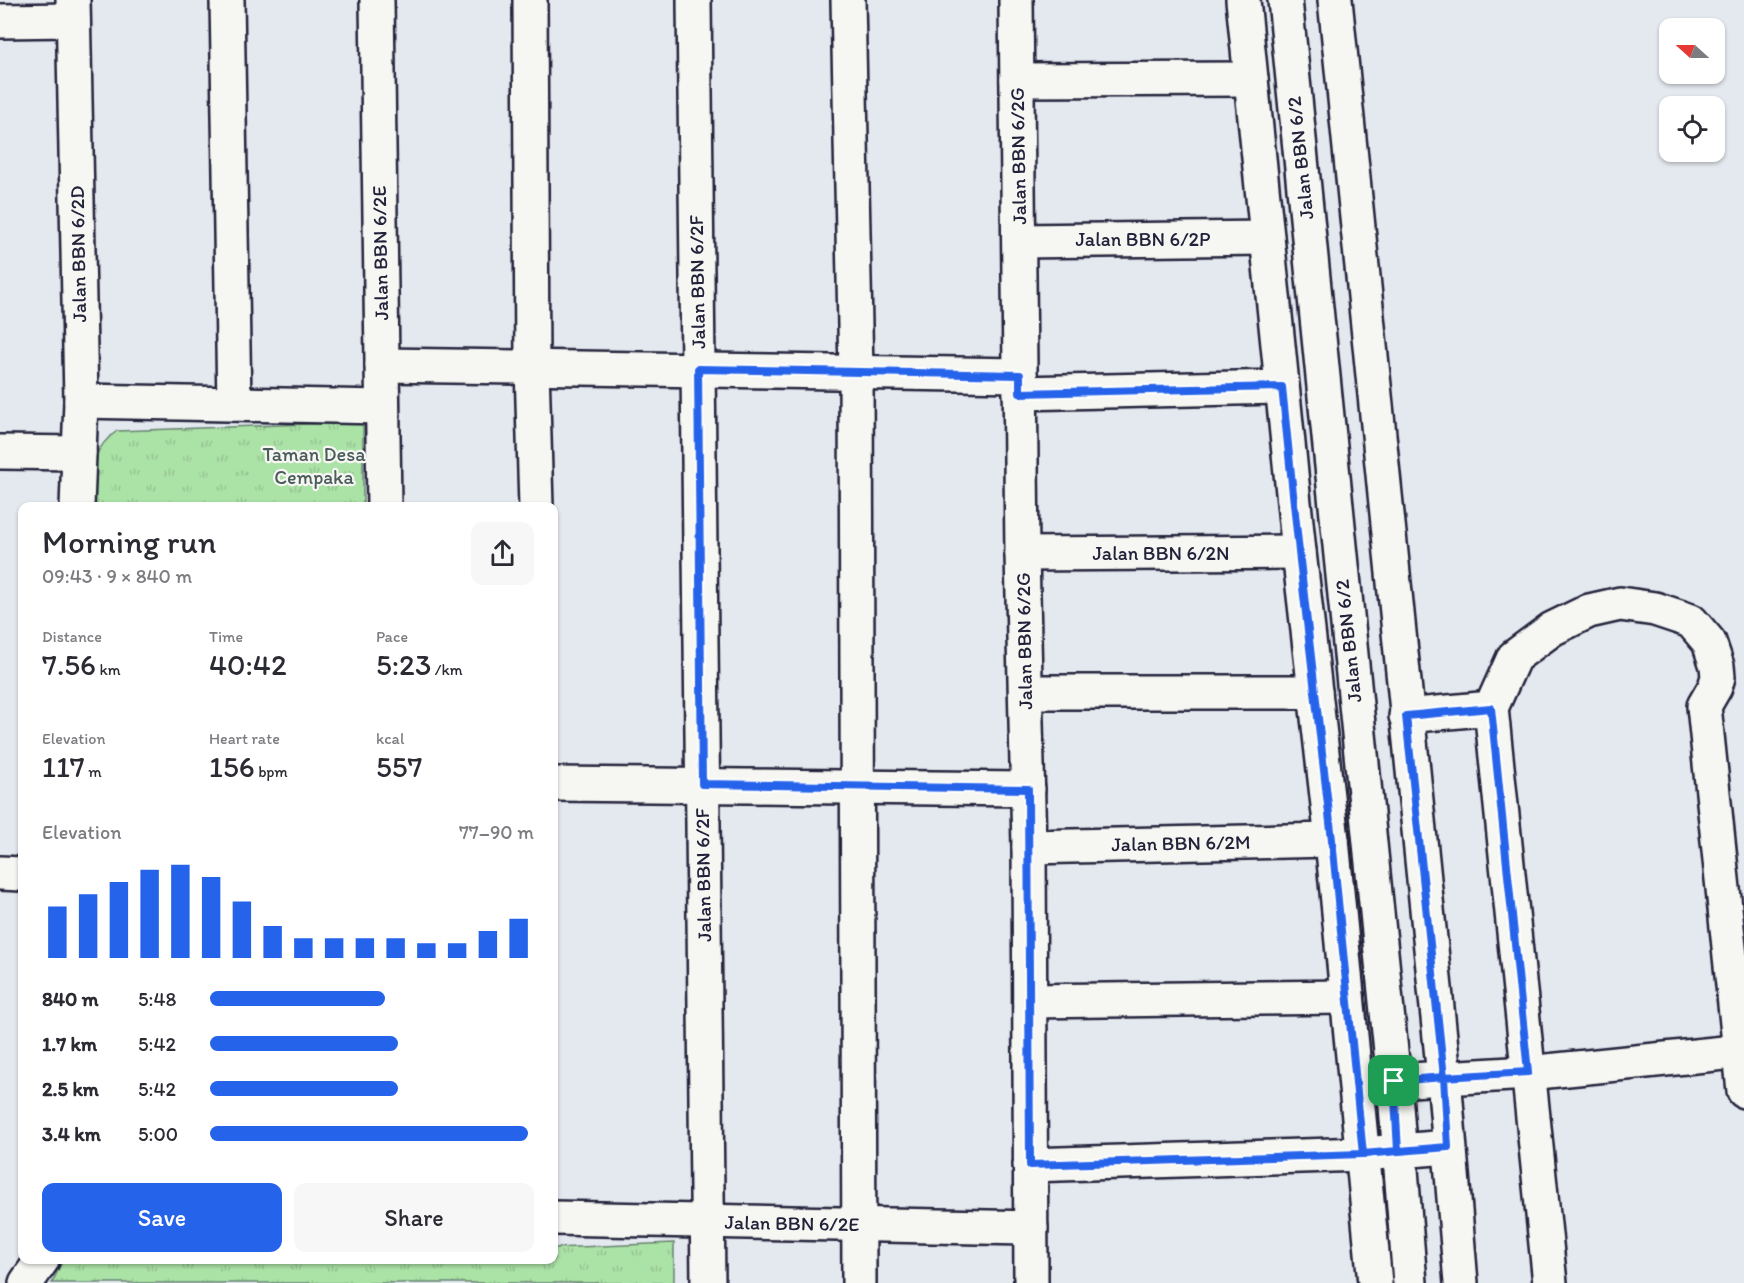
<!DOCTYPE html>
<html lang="en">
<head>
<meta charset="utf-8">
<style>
  body { margin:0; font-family:Itim,sans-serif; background:#f7f7f7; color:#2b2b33; height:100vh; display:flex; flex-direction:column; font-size:22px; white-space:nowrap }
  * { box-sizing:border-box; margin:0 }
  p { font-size:20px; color:#7c7c81 }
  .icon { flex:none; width:33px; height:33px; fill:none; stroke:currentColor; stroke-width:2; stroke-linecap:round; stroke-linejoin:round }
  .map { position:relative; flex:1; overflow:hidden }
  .sheet { position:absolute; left:18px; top:502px; width:540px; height:762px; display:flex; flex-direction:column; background:#fff; border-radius:12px; box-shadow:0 2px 4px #0004 }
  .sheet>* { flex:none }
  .needle { width:39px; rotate:291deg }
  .fabs { position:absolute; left:1659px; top:18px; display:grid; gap:12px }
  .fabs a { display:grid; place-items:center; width:66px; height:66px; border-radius:12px; background:#fff; box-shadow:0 2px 4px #0004; font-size:30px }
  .pin { position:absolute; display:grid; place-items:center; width:51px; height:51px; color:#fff; margin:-26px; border-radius:12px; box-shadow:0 3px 9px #0006 }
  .round { display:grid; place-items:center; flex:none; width:63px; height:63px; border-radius:12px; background:#f7f7f7 }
  .headline { display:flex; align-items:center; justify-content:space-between; height:102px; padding:0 24px }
  h1 { font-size:33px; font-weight:600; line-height:45px }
  .stats { display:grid; grid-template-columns:repeat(3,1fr); gap:9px; height:102px; padding:6px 24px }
  .stats div { display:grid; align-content:center }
  .stats b { font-size:30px; font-weight:600 }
  .stats small { font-size:16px; font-weight:400 }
  .stats p { font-size:16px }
  .chart { height:168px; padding:12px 24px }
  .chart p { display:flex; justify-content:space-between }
  .chart svg { width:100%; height:108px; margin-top:6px; stroke:#2563eb; stroke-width:6 }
  .primary-button { display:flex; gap:12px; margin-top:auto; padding:12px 24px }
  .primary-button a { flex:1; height:69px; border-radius:12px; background:#2563eb; color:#fff; font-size:24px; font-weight:600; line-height:69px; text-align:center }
  .primary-button a+a { background:#f7f7f7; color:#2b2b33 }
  ul { padding:0 24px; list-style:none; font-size:20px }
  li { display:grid; grid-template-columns:96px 72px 1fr; align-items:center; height:45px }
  li i { height:15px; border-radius:8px; background:#2563eb }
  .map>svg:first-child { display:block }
  .grass { fill:url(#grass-tufts); stroke:#668270; stroke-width:1.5 }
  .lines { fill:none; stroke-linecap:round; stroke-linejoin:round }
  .minor-casing { stroke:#22223b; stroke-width:38 }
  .minor { stroke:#f6f6f2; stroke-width:33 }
  .route-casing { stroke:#fff; stroke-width:12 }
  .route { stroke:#2563eb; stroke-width:8 }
  .labels { text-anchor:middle; stroke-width:4.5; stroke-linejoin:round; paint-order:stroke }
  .street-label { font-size:20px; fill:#22223b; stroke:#f6f6f2 }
  .park-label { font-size:20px; fill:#4b5c5b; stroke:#f6f6f2 }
</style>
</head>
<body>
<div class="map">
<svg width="1744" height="1283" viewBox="0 0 1744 1283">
  <defs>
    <pattern id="grass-tufts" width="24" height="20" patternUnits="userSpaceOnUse" patternTransform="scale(1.5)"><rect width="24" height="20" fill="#abe2a6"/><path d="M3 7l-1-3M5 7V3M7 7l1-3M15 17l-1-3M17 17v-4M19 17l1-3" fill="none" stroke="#93c290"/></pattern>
  </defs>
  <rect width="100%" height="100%" fill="#e4e9ef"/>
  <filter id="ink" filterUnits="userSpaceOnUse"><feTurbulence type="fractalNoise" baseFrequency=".0167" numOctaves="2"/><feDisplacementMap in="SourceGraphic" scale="12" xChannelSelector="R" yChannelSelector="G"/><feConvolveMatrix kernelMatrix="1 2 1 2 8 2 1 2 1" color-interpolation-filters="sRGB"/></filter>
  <g filter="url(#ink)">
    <g class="grass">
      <path d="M363,422v85h-270c1,-33 -6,-55 24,-76z"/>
      <path d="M674,1243v40h-622l11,-23h491v-12z"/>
    </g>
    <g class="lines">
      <g class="minor-casing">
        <g id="minor">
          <path d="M73,0l8,401 -4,106"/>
          <path d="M227,0l7,404"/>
          <path d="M377,0l7,507"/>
          <path d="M530,0l2,367 4,140"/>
          <path d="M694,0l14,1283"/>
          <path d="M848,0l8,372 3,911"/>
          <path d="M1016,0l6,554 7,293 2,436"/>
          <path d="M1243,0l56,552 33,288 43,443"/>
          <path d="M1285,0l109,1081 16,202"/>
          <path d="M1335,0l109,1077 17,206"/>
          <path d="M0,21l73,-1"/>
          <path d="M1017,80l234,-1"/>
          <path d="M1019,241l248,-3"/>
          <path d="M382,365l638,10"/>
          <path d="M1020,393l262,-6"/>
          <path d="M81,401l301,6"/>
          <path d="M0,452l79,1"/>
          <path d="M1022,554l277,-2"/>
          <path d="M1026,692h289"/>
          <path d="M1406,716l85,-8"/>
          <path d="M554,784l474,5"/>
          <path d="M1029,847l303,-7"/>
          <path d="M0,873l22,1"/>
          <path d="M1030,1001l317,-4"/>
          <path d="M1394,1081l134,-8 216,-22"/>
          <path d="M1030,1165l333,-11 85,-7"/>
          <path d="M554,1218l477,10"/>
          <path d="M26,1283l16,-23"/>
          <path d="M1550,1283l-59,-575 23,-51 38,-28 37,-18 31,-7 35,5 36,12 18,21 8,24 1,11 -3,10 -11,19 40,385"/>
        </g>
      </g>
      <use href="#minor" class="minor"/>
    </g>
  </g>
  <g class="lines" filter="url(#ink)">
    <g class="route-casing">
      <path id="route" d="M1394,1081l4,70 -35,3 -31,-314 -33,-288 -17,-165 -262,6v-18l-322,-6 4,415 326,5 2,376 333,-11 85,-7 -4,-70 84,-5 -37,-364 -85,8 38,361 -50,4"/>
    </g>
    <use href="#route" class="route"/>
  </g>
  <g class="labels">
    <g class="street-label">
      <text transform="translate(1018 156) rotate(-91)" y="7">Jalan BBN 6/2G</text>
      <text transform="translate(1300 158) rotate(-96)" y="7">Jalan BBN 6/2</text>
      <text x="1143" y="246">Jalan BBN 6/2P</text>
      <text transform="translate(380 253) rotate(-91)" y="7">Jalan BBN 6/2E</text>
      <text transform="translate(78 254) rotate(-91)" y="7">Jalan BBN 6/2D</text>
      <text transform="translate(697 282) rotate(-91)" y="7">Jalan BBN 6/2F</text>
      <text x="1161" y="560">Jalan BBN 6/2N</text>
      <text transform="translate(1024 641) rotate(-91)" y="7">Jalan BBN 6/2G</text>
      <text transform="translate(1348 641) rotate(-96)" y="7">Jalan BBN 6/2</text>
      <text transform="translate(1181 843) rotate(-1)" y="7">Jalan BBN 6/2M</text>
      <text transform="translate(703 875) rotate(-91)" y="7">Jalan BBN 6/2F</text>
      <text transform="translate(792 1223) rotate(1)" y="7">Jalan BBN 6/2E</text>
    </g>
    <g class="park-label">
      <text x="314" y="461">Taman Desa<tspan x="314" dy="23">Cempaka</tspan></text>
    </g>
  </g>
</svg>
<div class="fabs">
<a><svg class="needle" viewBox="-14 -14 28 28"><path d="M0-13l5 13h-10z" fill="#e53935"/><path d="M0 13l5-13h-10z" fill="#7c7c81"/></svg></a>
<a><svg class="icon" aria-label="locate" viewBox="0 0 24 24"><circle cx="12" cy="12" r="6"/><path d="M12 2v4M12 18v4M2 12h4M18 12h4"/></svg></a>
</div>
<div class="pin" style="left:1394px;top:1081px;background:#1e9e55"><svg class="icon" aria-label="arrive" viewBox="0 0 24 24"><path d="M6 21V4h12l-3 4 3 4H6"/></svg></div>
<section class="sheet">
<div class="headline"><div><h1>Morning run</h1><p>09:43 · 9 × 840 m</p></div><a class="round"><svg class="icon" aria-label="share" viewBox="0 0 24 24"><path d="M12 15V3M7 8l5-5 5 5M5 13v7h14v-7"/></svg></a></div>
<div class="stats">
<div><p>Distance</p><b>7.56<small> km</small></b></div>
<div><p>Time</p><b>40:42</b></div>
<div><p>Pace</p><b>5:23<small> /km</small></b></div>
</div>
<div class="stats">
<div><p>Elevation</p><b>117<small> m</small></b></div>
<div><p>Heart rate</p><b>156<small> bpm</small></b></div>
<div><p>kcal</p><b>557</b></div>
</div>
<div class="chart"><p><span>Elevation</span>77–90 m</p>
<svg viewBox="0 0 160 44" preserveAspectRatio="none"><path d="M5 44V23M15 44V18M25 44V13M35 44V8M45 44V6M55 44V11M65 44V21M75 44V31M85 44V36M95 44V36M105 44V36M115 44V36M125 44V38M135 44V38M145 44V33M155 44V28"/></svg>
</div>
<ul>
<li><b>840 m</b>5:48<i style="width:54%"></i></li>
<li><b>1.7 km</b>5:42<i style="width:58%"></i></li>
<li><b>2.5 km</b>5:42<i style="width:58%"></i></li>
<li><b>3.4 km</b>5:00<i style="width:98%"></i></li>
</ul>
<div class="primary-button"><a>Save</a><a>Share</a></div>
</section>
</div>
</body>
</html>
